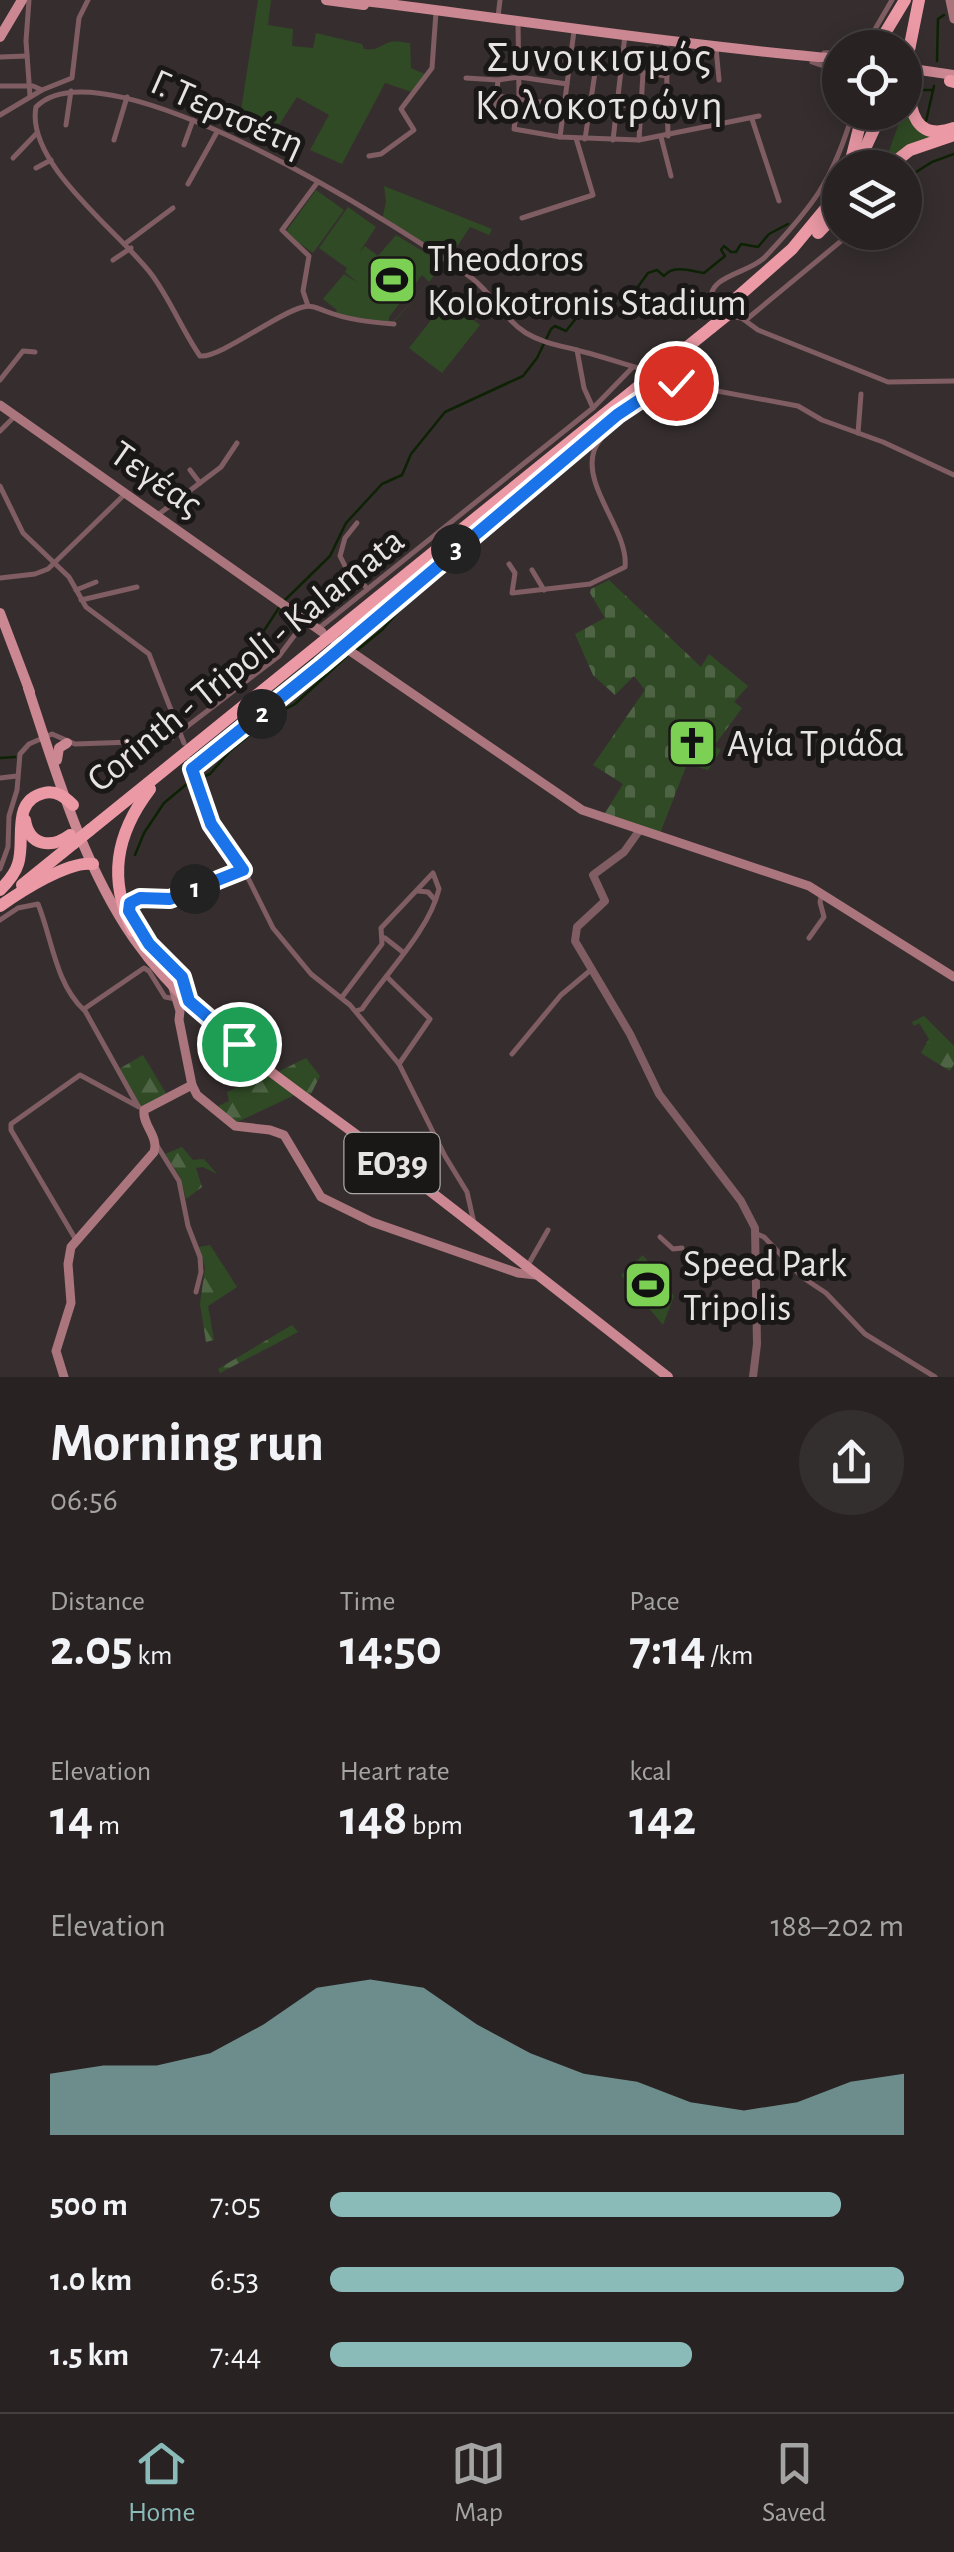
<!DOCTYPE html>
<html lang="en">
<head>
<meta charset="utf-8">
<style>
  body { margin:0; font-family:"Alegreya Sans",sans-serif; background:#342f2f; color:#f1f3f6; height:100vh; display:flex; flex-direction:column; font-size:38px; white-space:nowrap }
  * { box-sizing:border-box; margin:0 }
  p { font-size:32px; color:#a5a4a5 }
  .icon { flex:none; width:55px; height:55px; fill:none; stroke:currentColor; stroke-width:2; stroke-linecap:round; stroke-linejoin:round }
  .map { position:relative; height:1377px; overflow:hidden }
  .side { display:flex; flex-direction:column; background:#282222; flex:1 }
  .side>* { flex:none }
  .tools { position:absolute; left:822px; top:30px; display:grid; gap:20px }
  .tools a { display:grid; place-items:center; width:100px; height:100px; border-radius:50%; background:#282222; box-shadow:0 5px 25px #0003,0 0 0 2px #443f40; font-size:50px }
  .pin { position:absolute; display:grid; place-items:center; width:85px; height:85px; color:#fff; margin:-42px; border:5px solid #fff; border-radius:50%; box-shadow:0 2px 10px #0007 }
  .km { position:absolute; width:50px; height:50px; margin:-25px; border-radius:50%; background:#222; color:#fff; font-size:28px; line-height:50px; text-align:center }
  .round { display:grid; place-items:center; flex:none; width:105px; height:105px; border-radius:52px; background:#342f2f }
  .overview { display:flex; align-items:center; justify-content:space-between; height:170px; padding:0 50px }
  h1 { font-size:55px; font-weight:700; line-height:75px }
  .metrics { display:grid; grid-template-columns:repeat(3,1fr); gap:15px; height:170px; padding:10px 50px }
  .metrics div { display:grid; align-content:center }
  .metrics b { font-size:50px; font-weight:700 }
  .metrics small { font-size:28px; font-weight:400 }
  .metrics p { font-size:28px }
  .chart { height:280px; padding:20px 50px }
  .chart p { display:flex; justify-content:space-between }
  .chart svg { width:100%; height:180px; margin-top:10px; fill:#8bbbb9; opacity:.7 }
  ul { padding:0 50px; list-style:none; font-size:32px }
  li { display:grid; grid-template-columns:160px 120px 1fr; align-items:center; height:75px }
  li i { height:25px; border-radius:12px; background:#8bbbb9 }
  .menu { display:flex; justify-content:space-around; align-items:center; height:140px; border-top:2px solid #443f40; background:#282222; font-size:28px; color:#a5a4a5 }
  .menu a { display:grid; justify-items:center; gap:5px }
  .menu .selected { color:#8bbbb9 }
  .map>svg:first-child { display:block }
  .grass { fill:#304a25; fill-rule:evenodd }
  .forest { fill:url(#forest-firs) }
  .cemetery { fill:url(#cemetery-stones) }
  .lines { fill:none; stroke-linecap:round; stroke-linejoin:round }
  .stream { stroke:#0d2204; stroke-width:2.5 }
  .minor { stroke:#7f5d62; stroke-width:5 }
  .tertiary { stroke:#7f5d62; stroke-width:8 }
  .secondary { stroke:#aa757d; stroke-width:9 }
  .primary { stroke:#cc8892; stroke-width:10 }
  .motorway { stroke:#ea99a5; stroke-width:12 }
  .motorway-bridge { stroke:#ea99a5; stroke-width:12 }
  .route-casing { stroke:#fff; stroke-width:20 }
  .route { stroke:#1a73e8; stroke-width:12 }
  .labels { text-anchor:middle; stroke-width:10; stroke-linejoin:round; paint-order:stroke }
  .shield { fill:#1a1717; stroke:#aaa6a6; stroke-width:2.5 }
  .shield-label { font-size:35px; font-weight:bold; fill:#e8e3e3 }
  .street-label { font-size:38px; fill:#e8e3e3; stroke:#1a1717 }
  .poi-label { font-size:38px; fill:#e8e3e3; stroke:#1a1717; text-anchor:start }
  .quarter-label { font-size:42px; letter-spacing:2.5px; fill:#e8e3e3; stroke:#1a1717 }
</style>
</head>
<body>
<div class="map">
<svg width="954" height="1377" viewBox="0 0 954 1377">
  <defs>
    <pattern id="forest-firs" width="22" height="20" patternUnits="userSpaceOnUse" patternTransform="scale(2.5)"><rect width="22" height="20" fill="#304a25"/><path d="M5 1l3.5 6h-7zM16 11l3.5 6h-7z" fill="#4e6444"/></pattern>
    <pattern id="cemetery-stones" width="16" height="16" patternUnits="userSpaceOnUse" patternTransform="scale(2.5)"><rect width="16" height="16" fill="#304a25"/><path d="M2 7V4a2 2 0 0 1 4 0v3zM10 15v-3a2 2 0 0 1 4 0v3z" fill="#4e6444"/></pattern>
  </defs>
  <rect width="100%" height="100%" fill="#362e2e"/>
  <g class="grass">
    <path d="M258,0h13l-3,25 25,4 -1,17 21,2 3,-15 46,11 2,5c13,2 15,-3 26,-7 5,-2 14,1 20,1l1,25 14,6 -13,18 -27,-9 -43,81 -32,-14 19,-35 -32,-18 -22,34 -35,-14z"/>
    <path d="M905,106l6,15 28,14 -56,33z"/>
    <path d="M384,186l108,43 -3,6 -19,-8 -22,33 -66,-40 4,-18z"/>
    <path d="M316,190l28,20 -31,43 -28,-20z"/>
    <path d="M348,207l28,20 -17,26 6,-7 13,10 18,-21 46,28 -12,18 -37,42 -29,-2 -28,-8 1,-3 -14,-11 21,-25 14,9 -13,-11 2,-4 -28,-20zM422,275l7,7 -36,40 -4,-1v-4z"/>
    <path d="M447,300l33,25 -38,48 -33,-25z"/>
    <path d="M643,1255l31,41 -11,29 -42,-50z"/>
  </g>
  <g class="forest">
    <path d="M924,1016l30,30v18l-4,7 -29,-18 8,-14 -10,-16 -5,3 -2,-4z"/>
    <path d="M143,1055l24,40 -26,12 -22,-38z"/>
    <path d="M306,1058l14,18 -10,20 -32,-24z"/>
    <path d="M267,1074l30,20 -60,28 -21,-15 13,-6 -2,-9z"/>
    <path d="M182,1147l11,13 11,-1 13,15 -14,-7 -7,1 6,19 -16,12 -6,-22 -15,-23z"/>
    <path d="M210,1245l27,42 -29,19 6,34 -8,2 -6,-38 5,-36 -6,-21z"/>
    <path d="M292,1325l6,7 -78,41 -2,-4z"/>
  </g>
  <path class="cemetery" d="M609,580l92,87 8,-13 39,32 -14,16 8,6 -28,38 7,4 -13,20 -21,-6 -28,72 -57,-18 21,-34 -30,-19 52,-75 -11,-14 -19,19 -22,-20 -18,-41 30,-16 -15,-25 1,-4z"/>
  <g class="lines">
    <g class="stream">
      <path d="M937,61l1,-42 6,-4"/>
      <path d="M920,90h13"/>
      <path d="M926,121l8,-35"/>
      <path d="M905,179l27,-17 22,-8"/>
      <path d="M546,482l48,-38"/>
      <path d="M473,545l55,-50"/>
      <path d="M435,575l29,-24"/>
      <path d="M285,600l45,-44 16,-33 36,-39 20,-9 9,-21 34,-42 78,-36 14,-18 14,-29 4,-3 11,5 16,-20 27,-11 23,-5 16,-22 9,-3 7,6c9,-12 27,-5 40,-3l21,-17 -4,-6 3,-4 7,6h5l5,-8 17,3 11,-13 19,-10"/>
      <path d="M356,651l26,-21 30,-34"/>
      <path d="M263,666l1,-7 -10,-13 26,-40"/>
      <path d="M157,739l20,-8"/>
      <path d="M0,758l15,-1"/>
      <path d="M135,855l9,-22 20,-30 24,-20 22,-9 20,-23 44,-36 21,-11 54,-50"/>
    </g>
    <g class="minor">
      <path d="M29,0l-3,41 4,55"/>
      <path d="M498,17l2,-17"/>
      <path d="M518,22l1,72 -5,35 46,8 79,3 120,-24"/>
      <path d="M666,42l2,94"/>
      <path d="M716,48l3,32"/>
      <path d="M861,48l6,-5 25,-43"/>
      <path d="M824,53l16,-1"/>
      <path d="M518,55l149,21"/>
      <path d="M0,57l27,-1"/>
      <path d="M812,62l28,10"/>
      <path d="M466,78l32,2 21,-3 48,7"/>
      <path d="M498,80l-3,34 21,3"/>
      <path d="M0,86h33l9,4"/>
      <path d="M496,96l67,9"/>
      <path d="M566,97l101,14"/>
      <path d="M0,115l42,-25 30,-12 7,-60 9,-18"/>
      <path d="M752,119l27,82"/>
      <path d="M66,125l5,-34"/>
      <path d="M560,137l14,-106"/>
      <path d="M661,137l10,39"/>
      <path d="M585,139l11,-73"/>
      <path d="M114,140l13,-43"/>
      <path d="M613,140l12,-105"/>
      <path d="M639,140l4,-67"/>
      <path d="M184,145l9,-25"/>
      <path d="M369,156l12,-2 33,-24 -13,-21 31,-41 4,-56"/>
      <path d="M13,158l24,-25"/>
      <path d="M36,168l15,-8"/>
      <path d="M188,184l29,-52"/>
      <path d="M522,218l71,-23 -17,-57"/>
      <path d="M852,232l-105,87 -12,-2 -24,-14c-5,-28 38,-29 54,-46 48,-51 68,-76 88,-145"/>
      <path d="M126,243l47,-35"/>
      <path d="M113,260l18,-12"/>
      <path d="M308,306l-5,-15 6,-35 -27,-26 35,-47"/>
      <path d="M743,319l15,11 130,52 66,-1"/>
      <path d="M394,324c-24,-2 -46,-4 -69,-13 -8,-3 -13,-6 -22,-4 -26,6 -82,51 -103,49 -18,-26 -29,-55 -48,-81 -31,-42 -127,-111 -116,-168 68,-70 372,124 437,172 20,16 32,41 53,54 18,11 38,13 58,19 20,5 39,12 58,17"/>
      <path d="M577,350l7,38 9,20"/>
      <path d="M660,376l25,9 113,21 24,14 61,22 71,33"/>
      <path d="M0,380l23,-29 12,1"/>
      <path d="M0,431l15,-15"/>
      <path d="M858,433l3,-39"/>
      <path d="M190,470l10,13"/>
      <path d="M0,486l23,47 46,44 17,30 63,47 35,89"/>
      <path d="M159,514l62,-47 16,-24"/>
      <path d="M357,523l-12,15 -5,18 6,12 21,20"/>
      <path d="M509,564l6,9 -3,20 78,-9 35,-17c4,-36 -43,-80 -31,-116 3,-12 17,-21 22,-33"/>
      <path d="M532,570l12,20"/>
      <path d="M0,578l35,-4 13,-5 77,-75"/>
      <path d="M76,590l20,-8"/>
      <path d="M81,600l56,-13"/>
      <path d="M318,629l275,-221 40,-41"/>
      <path d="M189,759l22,65 29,38 33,66 38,46 39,31 49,59 46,92 22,36 7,31"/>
      <path d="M192,769c146,-113 282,-239 425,-354 17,-13 35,-22 51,-34"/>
      <path d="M0,778l17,-2"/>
      <path d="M0,869l8,-22 1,-31 8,-26 3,-36 9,-10 23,-10 23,10 86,-3 11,-3 107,-82 27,-36"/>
      <path d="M418,891l10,1 7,8"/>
      <path d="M129,910l1,-7 10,-5 30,1 73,-28"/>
      <path d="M0,920l18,-12 20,-4c14,34 17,79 46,106"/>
      <path d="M138,929l31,39 12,9 4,18"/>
      <path d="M385,938l19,15"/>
      <path d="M809,938l15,-21 -4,-15 2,-9"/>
      <path d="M387,977l43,42 -31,45"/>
      <path d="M342,997l40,-53 -1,-16 52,-55 6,16c-10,42 -53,84 -77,120l-6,2"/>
      <path d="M512,1054l49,-59 31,-26"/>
      <path d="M138,1106l-54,-97 60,-41 5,3 16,26 11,2"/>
      <path d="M156,1144l23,37 9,45 12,31 1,15 -5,20"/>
      <path d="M757,1234l7,3 38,40 24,16 39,41 70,43"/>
      <path d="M660,1237l13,12 9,-1"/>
      <path d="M76,1240l-65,-110v-6l69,-49 59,32"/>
      <path d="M528,1265l20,-35"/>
    </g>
    <path class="tertiary" d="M639,831l-15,21 -31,23 12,26 -28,26 -2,14 55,93 29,60 82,107 14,27 2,116 -4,33"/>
    <g class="secondary">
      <path d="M950,0l4,19"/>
      <path d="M0,405l322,227"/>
      <path d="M334,640l248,170 227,76 145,91"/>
      <path d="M173,988l7,23 -1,9 13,65 5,10 38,31 35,4 14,5 37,62 51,25 146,51 18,2"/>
      <path d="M64,1377l-8,-26 15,-48 -3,-39 3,-17 83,-95c5,-16 -12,-27 -10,-42l48,-25"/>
    </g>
    <g class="primary">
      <path d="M326,0l38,5"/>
      <path d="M357,0c161,20 321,45 483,59"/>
      <path d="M0,37l22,-37"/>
      <path d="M906,68l48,7"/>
      <path d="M0,613l30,79"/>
      <path d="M28,688c28,85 55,177 106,251 61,87 157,146 240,209 98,75 196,152 294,229"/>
      <path d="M57,760l2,-12 8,-5"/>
    </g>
    <g class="motorway">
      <path d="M876,48l29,-48"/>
      <path d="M906,65l13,-65"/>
      <path d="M910,81c-2,30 6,61 44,47"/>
      <path d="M950,81l4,1"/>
      <path d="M849,168l14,-56"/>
      <path d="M856,168l26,-56"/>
      <path d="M887,168l23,-18 41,-14"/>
      <path d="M818,233l22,-23"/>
      <path d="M725,308l67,-59 48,-58"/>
      <path d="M25,820c4,26 26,29 45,15"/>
      <path d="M90,830l622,-503"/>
      <path d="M22,885l52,-42"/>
      <path d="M0,890c8,-8 15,-16 18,-26 8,-24 -8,-63 26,-71 12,-3 21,4 29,12"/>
      <path d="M0,906c20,-14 69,-46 93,-42"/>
      <path d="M133,931c-25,-51 -18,-96 17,-142"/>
    </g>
    <g class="motorway-bridge">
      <path d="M910,81l2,-15"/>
      <path d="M712,327l20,-16"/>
      <path d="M74,843l16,-13"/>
    </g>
  </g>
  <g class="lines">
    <g class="route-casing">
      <path id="route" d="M239,1044l-50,-43 -7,-24 -33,-33 -20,-33 1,-8 10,-5 30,1 73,-29 -32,-46 -19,-55 128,-103 297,-251 51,-34 8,2"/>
    </g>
    <use href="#route" class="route"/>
  </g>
  <defs>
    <g id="stadium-square" transform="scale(2.5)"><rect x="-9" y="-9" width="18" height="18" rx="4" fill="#7cd155" stroke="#1a1717"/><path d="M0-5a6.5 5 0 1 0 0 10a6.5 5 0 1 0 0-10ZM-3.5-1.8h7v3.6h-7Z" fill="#111"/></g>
    <g id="church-square" transform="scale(2.5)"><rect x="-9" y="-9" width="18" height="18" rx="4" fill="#7cd155" stroke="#1a1717"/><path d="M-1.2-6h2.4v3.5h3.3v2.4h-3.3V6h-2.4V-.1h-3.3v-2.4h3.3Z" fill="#111"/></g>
  </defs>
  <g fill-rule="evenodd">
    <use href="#stadium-square" x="392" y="280"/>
    <use href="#church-square" x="692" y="743"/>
    <use href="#stadium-square" x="648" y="1285"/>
  </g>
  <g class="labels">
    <rect class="shield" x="344.5" y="1133" width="95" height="60" rx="8"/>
    <g class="shield-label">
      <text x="392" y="1175">ΕΟ39</text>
    </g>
    <g class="street-label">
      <text transform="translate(228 112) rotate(24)" y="13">Γ. Τερτσέτη</text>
      <text transform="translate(157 478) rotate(35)" y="13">Τεγέας</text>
      <text transform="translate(245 659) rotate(-39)" y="13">Corinth - Tripoli - Kalamata</text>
    </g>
    <g class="poi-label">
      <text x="427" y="271">Theodoros<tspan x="427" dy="44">Kolokotronis Stadium</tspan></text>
      <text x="727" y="756">Αγία Τριάδα</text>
      <text x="683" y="1276">Speed Park<tspan x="683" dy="44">Tripolis</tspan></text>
    </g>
    <g class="quarter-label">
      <text x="600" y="71">Συνοικισμός<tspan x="600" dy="48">Κολοκοτρώνη</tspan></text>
    </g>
  </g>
</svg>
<div class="tools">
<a><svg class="icon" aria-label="locate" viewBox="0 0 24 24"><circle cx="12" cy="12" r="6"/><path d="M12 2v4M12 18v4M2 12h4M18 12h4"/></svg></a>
<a><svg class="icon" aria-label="layers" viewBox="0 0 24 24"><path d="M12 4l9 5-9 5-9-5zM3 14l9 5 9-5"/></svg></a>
</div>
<div class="pin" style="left:239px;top:1044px;background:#1e9e55"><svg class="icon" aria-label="arrive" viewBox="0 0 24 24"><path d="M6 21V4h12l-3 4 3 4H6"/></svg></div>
<div class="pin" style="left:676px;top:383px;background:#d93025"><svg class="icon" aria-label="check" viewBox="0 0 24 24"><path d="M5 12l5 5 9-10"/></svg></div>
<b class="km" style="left:195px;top:889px">1</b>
<b class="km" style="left:262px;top:714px">2</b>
<b class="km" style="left:456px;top:549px">3</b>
</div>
<section class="side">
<div class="overview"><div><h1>Morning run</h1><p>06:56</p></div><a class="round"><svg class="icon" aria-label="share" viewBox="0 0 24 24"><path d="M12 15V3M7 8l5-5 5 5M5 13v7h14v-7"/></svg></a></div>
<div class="metrics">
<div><p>Distance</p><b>2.05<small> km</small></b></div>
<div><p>Time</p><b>14:50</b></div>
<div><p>Pace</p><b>7:14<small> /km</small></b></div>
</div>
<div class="metrics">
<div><p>Elevation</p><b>14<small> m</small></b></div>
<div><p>Heart rate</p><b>148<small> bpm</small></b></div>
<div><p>kcal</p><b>142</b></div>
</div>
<div class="chart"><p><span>Elevation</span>188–202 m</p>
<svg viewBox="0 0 160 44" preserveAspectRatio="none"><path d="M0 44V29L10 27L20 27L30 24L40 17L50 8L60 6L70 8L80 17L90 24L100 29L110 31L120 36L130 38L140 36L150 31L160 29V44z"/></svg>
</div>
<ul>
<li><b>500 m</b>7:05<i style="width:89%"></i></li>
<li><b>1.0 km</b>6:53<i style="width:100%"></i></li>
<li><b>1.5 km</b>7:44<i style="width:63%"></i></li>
</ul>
</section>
<nav class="menu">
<a class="selected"><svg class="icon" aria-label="home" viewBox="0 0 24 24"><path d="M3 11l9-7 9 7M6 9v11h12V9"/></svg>Home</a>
<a><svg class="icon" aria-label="map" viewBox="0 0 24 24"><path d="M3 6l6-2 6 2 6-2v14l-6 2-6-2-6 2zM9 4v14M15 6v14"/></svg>Map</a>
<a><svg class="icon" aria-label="saved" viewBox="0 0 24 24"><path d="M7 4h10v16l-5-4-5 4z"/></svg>Saved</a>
</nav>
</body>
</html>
